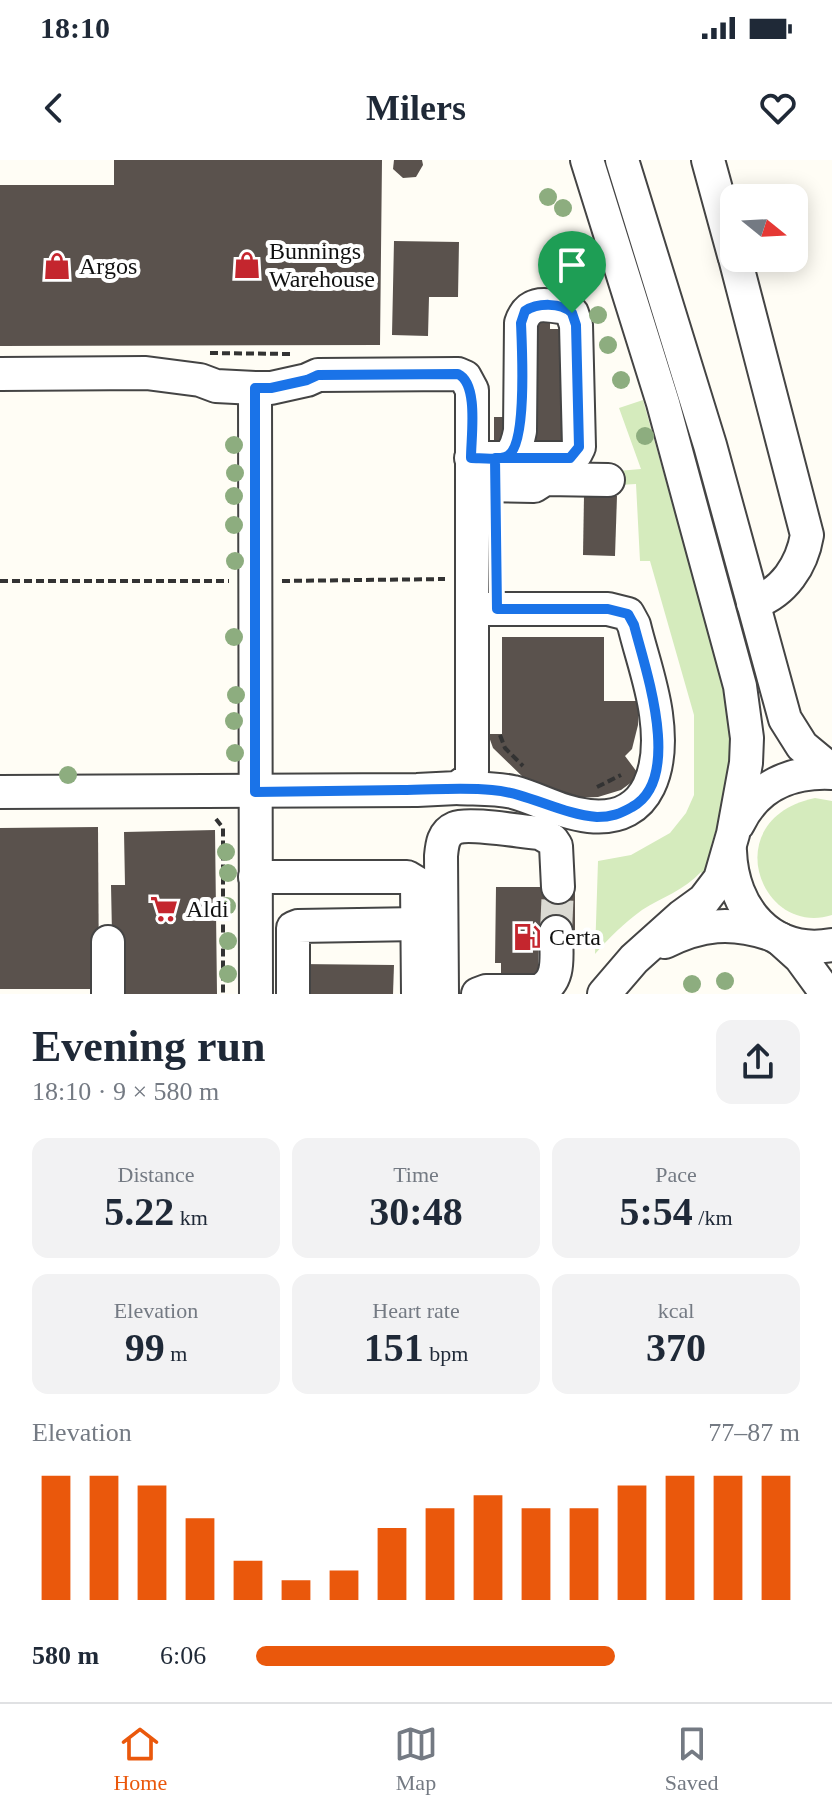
<!DOCTYPE html>
<html lang="en">
<head>
<meta charset="utf-8">
<style>
  body { margin:0; font-family:"Times New Roman",serif; background:#f2f2f3; color:#1f2937; height:100vh; display:flex; flex-direction:column; font-size:30px; white-space:nowrap }
  * { box-sizing:border-box; margin:0 }
  p { font-size:26px; color:#747a83 }
  .icon { flex:none; width:44px; height:44px; fill:none; stroke:currentColor; stroke-width:2; stroke-linecap:round; stroke-linejoin:round }
  .map { position:relative; height:834px; overflow:hidden }
  .drawer { display:flex; flex-direction:column; background:#fff; flex:1 }
  .drawer>* { flex:none }
  .needle { width:52px; rotate:108deg }
  .fabs { position:absolute; left:720px; top:24px; display:grid; gap:16px }
  .fabs a { display:grid; place-items:center; width:88px; height:88px; border-radius:16px; background:#fff; box-shadow:0 4px 20px #0003; font-size:40px }
  .pin { position:absolute; display:grid; place-items:center; width:68px; height:68px; color:#fff; margin:-82px -34px; border-radius:50% 50% 50% 0; rotate:-45deg; box-shadow:0 0 8px #0007 }
  .pin .icon { rotate:45deg }
  .round { display:grid; place-items:center; flex:none; width:84px; height:84px; border-radius:16px; background:#f2f2f3 }
  .summary { display:flex; align-items:center; justify-content:space-between; height:136px; padding:0 32px }
  h1 { font-size:44px; font-weight:800; line-height:60px }
  .stats { display:grid; grid-template-columns:repeat(3,1fr); gap:12px; height:136px; padding:8px 32px }
  .stats div { display:grid; align-content:center; border-radius:16px; background:#f2f2f3; text-align:center }
  .stats b { font-size:40px; font-weight:800 }
  .stats small { font-size:22px; font-weight:400 }
  .stats p { font-size:22px }
  .chart { height:224px; padding:16px 32px }
  .chart p { display:flex; justify-content:space-between }
  .chart svg { width:100%; height:144px; margin-top:8px; stroke:#ea580c; stroke-width:6 }
  ul { padding:0 32px; list-style:none; font-size:26px }
  li { display:grid; grid-template-columns:128px 96px 1fr; align-items:center; height:60px }
  li i { height:20px; border-radius:10px; background:#ea580c }
  .status { display:flex; justify-content:space-between; align-items:center; height:56px; padding:0 40px; background:#fff; direction:ltr }
  .status svg { height:22px; fill:currentColor }
  header { display:flex; justify-content:space-between; align-items:center; height:104px; padding:0 32px; background:#fff; font-size:36px; font-weight:800 }
  .tab-bar { display:flex; justify-content:space-around; align-items:center; height:112px; border-top:2px solid #e0e1e3; background:#fff; font-size:22px; color:#747a83 }
  .tab-bar a { display:grid; justify-items:center; gap:4px }
  .tab-bar .on { color:#ea580c }
  .map>svg:first-child { display:block }
  .green { fill:#d5ebbd }
  .building { fill:#5a524d }
  .lines { fill:none; stroke-linecap:round; stroke-linejoin:round }
  .minor-tunnel { stroke:#dbdad3; stroke-width:32; stroke-dasharray:32 16; stroke-linecap:butt }
  .minor-casing { stroke:#444; stroke-width:36 }
  .path { stroke:#333; stroke-width:4; stroke-dasharray:8 4; stroke-linecap:butt }
  .minor { stroke:#fff; stroke-width:32 }
  .tree { fill:#8dad7f }
  .route-casing { stroke:#fff; stroke-width:16 }
  .route { stroke:#1a73e8; stroke-width:10 }
  .labels { text-anchor:middle; stroke-width:8; stroke-linejoin:round; paint-order:stroke }
  .poi-label { font-size:24px; fill:#111; stroke:#fff; text-anchor:start }
</style>
</head>
<body>
<div class="status"><b>18:10</b><svg viewBox="0 0 49 12"><path d="M0 12V9h3v3zM5 12V6h3v6zM10 12V3h3v9zM15 12V0h3v12zM26 1h20v11H26zM47 4h2v5h-2z"/></svg></div>
<header><svg class="icon" aria-label="back" viewBox="0 0 24 24"><path d="M15 5l-7 7 7 7"/></svg>Milers<svg class="icon" aria-label="heart" viewBox="0 0 24 24"><path d="M12 20l-8-8c-3-5 5-10 8-4 3-6 11-1 8 4z"/></svg></header>
<div class="map">
<svg width="832" height="834" viewBox="0 0 832 834">
  <rect width="100%" height="100%" fill="#fffdf5"/>
  <g class="green">
    <path d="M643,240l86,306 4,40 -8,56 -14,43v11l-6,22 -4,-6c-17,18 -38,25 -59,38 -18,13 -32,27 -47,44l3,-93 33,-6 39,-22 16,-20 8,-18v-80l-44,-154h-10l-4,-77 -17,1 -1,-14 23,-2 -22,-61z"/>
    <path d="M815,638l17,3v114c-72,23 -116,-96 -17,-117z"/>
  </g>
  <g class="building">
    <path d="M114,0h268l-2,185 -380,1v-161h114z"/>
    <path d="M394,0h28l1,5 -7,12 -13,1 -10,-9z"/>
    <path d="M394,81l65,1 -1,55h-29l-1,39 -36,-1z"/>
    <path d="M531,158h19v11h17v123l-73,-5v-30h37z"/>
    <path d="M584,336h33l-2,60 -32,-1z"/>
    <path d="M502,477h102v64h35l-1,24 -6,24 -7,7 15,20 -19,14 -23,7 -24,1 -47,-17 -34,-33 -5,-14h14z"/>
    <path d="M98,667l1,162h-99v-161z"/>
    <path d="M215,670l2,164h-93l-1,-60h-11l-1,-49h14l-1,-53z"/>
    <path d="M496,727h79v46l-36,-1 -1,54h-37v-23h-6z"/>
    <path d="M299,804l95,1 -1,29h-94z"/>
  </g>
  <g class="lines">
    <path class="minor-tunnel" d="M556,772l2,-45"/>
    <g class="minor-casing">
      <g id="minor">
        <path d="M587,0l76,243 29,107 48,176 7,52 -1,25 -13,71 -13,45 -16,21 -22,16 -48,43 -30,35"/>
        <path d="M622,0l88,285 75,274 17,27 30,25"/>
        <path d="M708,0l26,95"/>
        <path d="M735,98l72,277c-5,30 -23,58 -54,68"/>
        <path d="M0,214l146,-1 54,7 16,6 39,2h16l36,-8 11,-5 140,-1 7,3 7,13v381l-1,7 -14,10 -40,2 -417,2"/>
        <path d="M255,228l1,606"/>
        <path d="M471,298h33c11,-4 14,-17 16,-27l1,-108c8,-24 25,-18 46,-15l5,5 4,12 3,122 -3,6 -6,5h-66"/>
        <path d="M472,325l62,1 11,-7 63,1"/>
        <path d="M457,628c19,1 38,0 56,4 26,7 48,21 76,24 63,7 74,-52 67,-102 -4,-30 -15,-60 -22,-89l-6,-11 -20,-5h-136"/>
        <path d="M738,664c18,-38 53,-53 94,-51"/>
        <path d="M730,691c2,57 40,105 102,94"/>
        <path d="M255,717h152l10,6 1,111"/>
        <path d="M780,779l20,18 27,37"/>
        <path d="M665,782c36,-18 66,-21 105,-8"/>
        <path d="M108,834v-52"/>
        <path d="M293,834v-66l5,-2 121,-2"/>
        <path d="M442,834l-1,-138c1,-11 2,-23 14,-28 14,-6 68,4 85,5l12,7 4,6 2,41"/>
        <path d="M478,834l8,-3h52c24,-9 18,-37 18,-59"/>
      </g>
    </g>
    <g class="path">
      <path d="M210,193l80,1"/>
      <path d="M0,421h229"/>
      <path d="M282,421l163,-2"/>
      <path d="M500,575l5,13 18,18"/>
      <path d="M597,627l24,-12"/>
      <path d="M216,659l7,9v166"/>
    </g>
    <use href="#minor" class="minor"/>
  </g>
  <g class="tree">
    <circle cx="548" cy="37" r="9"/>
    <circle cx="563" cy="48" r="9"/>
    <circle cx="578" cy="102" r="9"/>
    <circle cx="587" cy="122" r="9"/>
    <circle cx="598" cy="155" r="9"/>
    <circle cx="608" cy="185" r="9"/>
    <circle cx="621" cy="220" r="9"/>
    <circle cx="645" cy="276" r="9"/>
    <circle cx="234" cy="285" r="9"/>
    <circle cx="235" cy="313" r="9"/>
    <circle cx="234" cy="336" r="9"/>
    <circle cx="234" cy="365" r="9"/>
    <circle cx="235" cy="401" r="9"/>
    <circle cx="234" cy="477" r="9"/>
    <circle cx="236" cy="535" r="9"/>
    <circle cx="234" cy="561" r="9"/>
    <circle cx="235" cy="593" r="9"/>
    <circle cx="68" cy="615" r="9"/>
    <circle cx="226" cy="692" r="9"/>
    <circle cx="228" cy="713" r="9"/>
    <circle cx="227" cy="746" r="9"/>
    <circle cx="228" cy="781" r="9"/>
    <circle cx="228" cy="814" r="9"/>
    <circle cx="725" cy="821" r="9"/>
    <circle cx="692" cy="824" r="9"/>
  </g>
  <g class="lines">
    <g class="route-casing">
      <path id="route" d="M572,153c-11,-11 -35,-10 -47,-2l-4,12c1,25 6,118 -12,132 -7,6 -28,3 -38,3 0,-22 8,-74 -13,-84l-140,1 -11,5 -36,8h-16v404c49,-1 97,-1 146,-2 31,0 60,-3 91,0 37,3 68,24 105,27 14,0 23,-3 35,-10 52,-28 13,-139 2,-182l-6,-11 -20,-5h-111l-2,-151h75l9,-11 -3,-122 -4,-12"/>
    </g>
    <use href="#route" class="route"/>
  </g>
  <defs>
    <g id="shop-bare" transform="scale(2.16)"><path d="M-5-2.5h2.3a2.7 3.5 0 0 1 5.4 0H5L5.5 6h-11ZM-1.5-2.5h3a1.5 2.3 0 0 0-3 0Z" fill="#c4262e" stroke="#fff" stroke-width="2.5" paint-order="stroke"/></g>
    <g id="supermarket-bare" transform="scale(2.16)"><path d="M-6-5.5h2.5l.6 2H6L4.5 2H-2.5L-4.4-4H-6ZM-1.5 3.2a1.3 1.3 0 1 0 .1 0ZM3 3.2a1.3 1.3 0 1 0 .1 0Z" fill="#c4262e" stroke="#fff" stroke-width="2.5" paint-order="stroke"/></g>
    <g id="fuel-bare" transform="scale(2.16)"><path d="M-5.5-6h7V0h2V4h1.3V-2.5L3-4.5l.8-.8L6-3V5H2.5V1h-1V6h-7ZM-4.2-4.7v3.2H.2V-4.7Z" fill="#c4262e" stroke="#fff" stroke-width="2.5" paint-order="stroke"/></g>
  </defs>
  <g fill-rule="evenodd">
    <use href="#shop-bare" x="247" y="105"/>
    <use href="#shop-bare" x="57" y="106"/>
    <use href="#supermarket-bare" x="164" y="749"/>
    <use href="#fuel-bare" x="527" y="777"/>
  </g>
  <g class="labels">
    <g class="poi-label">
      <text x="269" y="99">Bunnings<tspan x="269" dy="28">Warehouse</tspan></text>
      <text x="79" y="114">Argos</text>
      <text x="186" y="757">Aldi</text>
      <text x="549" y="785">Certa</text>
    </g>
  </g>
</svg>
<div class="fabs">
<a><svg class="needle" viewBox="-14 -14 28 28"><path d="M0-13l5 13h-10z" fill="#e53935"/><path d="M0 13l5-13h-10z" fill="#747a83"/></svg></a>
</div>
<div class="pin" style="left:572px;top:153px;background:#1e9e55"><svg class="icon" aria-label="arrive" viewBox="0 0 24 24"><path d="M6 21V4h12l-3 4 3 4H6"/></svg></div>
</div>
<section class="drawer">
<div class="summary"><div><h1>Evening run</h1><p>18:10 · 9 × 580 m</p></div><a class="round"><svg class="icon" aria-label="share" viewBox="0 0 24 24"><path d="M12 15V3M7 8l5-5 5 5M5 13v7h14v-7"/></svg></a></div>
<div class="stats">
<div><p>Distance</p><b>5.22<small> km</small></b></div>
<div><p>Time</p><b>30:48</b></div>
<div><p>Pace</p><b>5:54<small> /km</small></b></div>
</div>
<div class="stats">
<div><p>Elevation</p><b>99<small> m</small></b></div>
<div><p>Heart rate</p><b>151<small> bpm</small></b></div>
<div><p>kcal</p><b>370</b></div>
</div>
<div class="chart"><p><span>Elevation</span>77–87 m</p>
<svg viewBox="0 0 160 44" preserveAspectRatio="none"><path d="M5 44V6M15 44V6M25 44V9M35 44V19M45 44V32M55 44V38M65 44V35M75 44V22M85 44V16M95 44V12M105 44V16M115 44V16M125 44V9M135 44V6M145 44V6M155 44V6"/></svg>
</div>
<ul>
<li><b>580 m</b>6:06<i style="width:66%"></i></li>
</ul>
</section>
<nav class="tab-bar">
<a class="on"><svg class="icon" aria-label="home" viewBox="0 0 24 24"><path d="M3 11l9-7 9 7M6 9v11h12V9"/></svg>Home</a>
<a><svg class="icon" aria-label="map" viewBox="0 0 24 24"><path d="M3 6l6-2 6 2 6-2v14l-6 2-6-2-6 2zM9 4v14M15 6v14"/></svg>Map</a>
<a><svg class="icon" aria-label="saved" viewBox="0 0 24 24"><path d="M7 4h10v16l-5-4-5 4z"/></svg>Saved</a>
</nav>
</body>
</html>
